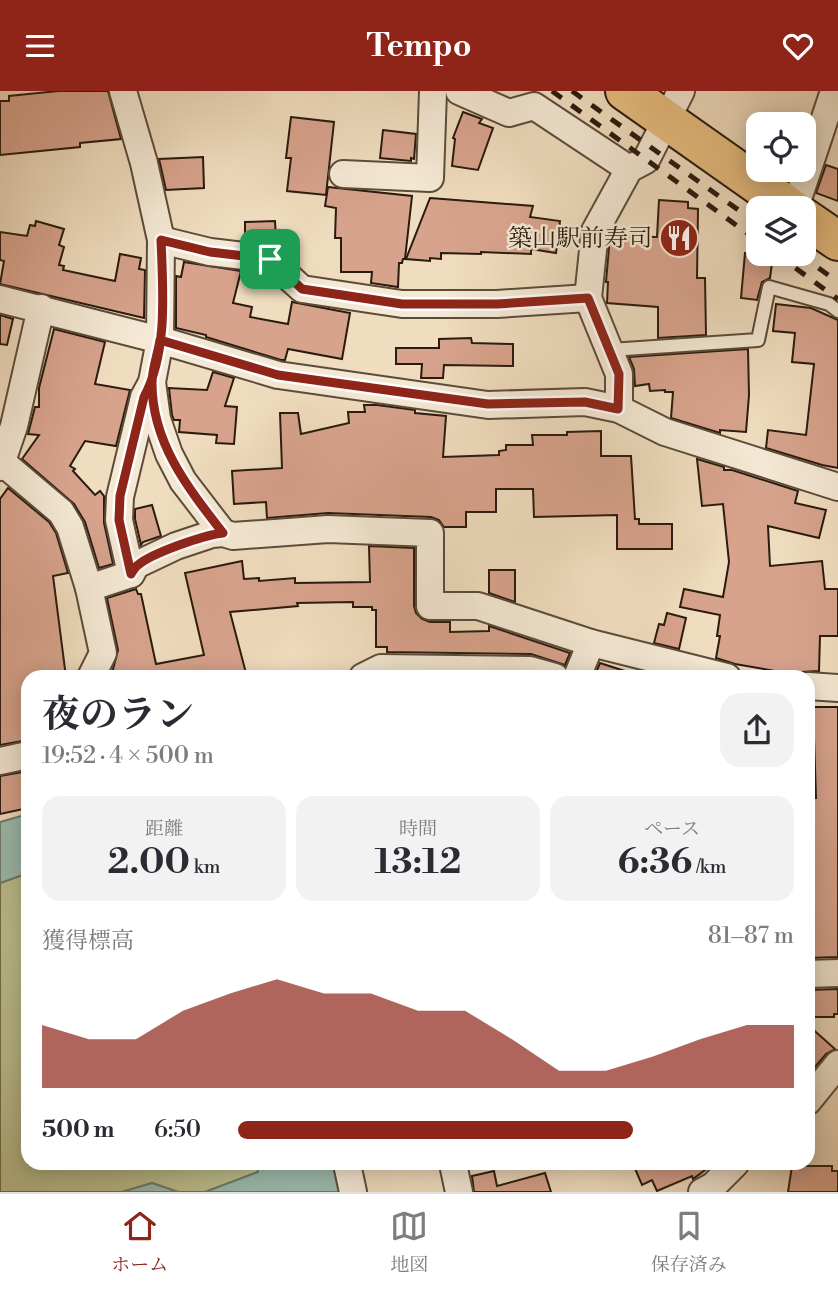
<!DOCTYPE html>
<html lang="ja">
<head>
<meta charset="utf-8">
<style>
  body { margin:0; font-family:"Libre Bodoni","Noto Serif JP",serif; background:#f2f2f3; color:#2b2b33; height:100vh; display:flex; flex-direction:column; font-size:26px; white-space:nowrap }
  * { box-sizing:border-box; margin:0 }
  p { font-size:23px; color:#7c7c81 }
  .icon { flex:none; width:38px; height:38px; fill:none; stroke:currentColor; stroke-width:2; stroke-linecap:round; stroke-linejoin:round }
  .map { position:relative; flex:1; overflow:hidden }
  .details { position:absolute; left:21px; top:579px; width:794px; height:500px; display:flex; flex-direction:column; background:#fff; border-radius:21px; box-shadow:0 4px 18px #0003 }
  .details>* { flex:none }
  .controls { position:absolute; left:746px; top:21px; display:grid; gap:14px }
  .controls a { display:grid; place-items:center; width:70px; height:70px; border-radius:14px; background:#fff; box-shadow:0 4px 18px #0003; font-size:35px }
  .pin { position:absolute; display:grid; place-items:center; width:60px; height:60px; color:#fff; margin:-30px; border-radius:14px; box-shadow:0 4px 10px #0006 }
  .round { display:grid; place-items:center; flex:none; width:74px; height:74px; border-radius:21px; background:#f2f2f3 }
  .summary { display:flex; align-items:center; justify-content:space-between; height:119px; padding:0 21px }
  h1 { font-size:38px; font-weight:700; line-height:52px }
  .stats { display:grid; grid-template-columns:repeat(3,1fr); gap:10px; height:119px; padding:7px 21px }
  .stats div { display:grid; align-content:center; border-radius:18px; background:#f2f2f3; text-align:center }
  .stats b { font-size:35px; font-weight:700 }
  .stats small { font-size:19px; font-weight:400 }
  .stats p { font-size:19px }
  .chart { height:196px; padding:14px 21px }
  .chart p { display:flex; justify-content:space-between }
  .chart svg { width:100%; height:126px; margin-top:7px; fill:#8f2418; opacity:.7 }
  ul { padding:0 21px; list-style:none; font-size:23px }
  li { display:grid; grid-template-columns:112px 84px 1fr; align-items:center; height:52px }
  li i { height:18px; border-radius:9px; background:#8f2418 }
  header { display:flex; justify-content:space-between; align-items:center; height:91px; padding:0 21px; background:#8f2418; color:#fff; font-size:32px; font-weight:700 }
  .menu { display:flex; justify-content:space-around; align-items:center; height:98px; border-top:2px solid #e1e1e2; background:#fff; font-size:19px; color:#7c7c81 }
  .menu a { display:grid; justify-items:center; gap:4px }
  .menu .current { color:#8f2418 }
  .map>svg:first-child { display:block }
  .green { fill:#bcc090; stroke:#726e4f; stroke-width:2 }
  .water { fill:#9abcaf; stroke:#6d7c6f; stroke-width:2 }
  .building { fill:#d8a38d; stroke:#291b0e; stroke-width:2 }
  .lines { fill:none; stroke-linecap:round; stroke-linejoin:round }
  .service-casing { stroke:#5b4c3a; stroke-width:16 }
  .minor-casing { stroke:#5b4c3a; stroke-width:30 }
  .trunk-casing { stroke:#291b0e; stroke-width:42 }
  .service { stroke:#f5e9d5; stroke-width:12 }
  .minor { stroke:#f5e9d5; stroke-width:26 }
  .trunk { stroke:#e8be80; stroke-width:38 }
  .rail { stroke:#291b0e; stroke-width:5; stroke-dasharray:12 12; stroke-linecap:butt }
  .route-casing { stroke:#fff; stroke-width:14 }
  .route { stroke:#8f2418; stroke-width:9 }
  .labels { text-anchor:middle; stroke-width:5; stroke-linejoin:round; paint-order:stroke }
  .poi-label { font-size:24px; fill:#291b0e; stroke:#f5e9d5; text-anchor:end }
</style>
</head>
<body>
<header><svg class="icon" aria-label="menu" viewBox="0 0 24 24"><path d="M4 6h16M4 12h16M4 18h16"/></svg>Tempo<svg class="icon" aria-label="heart" viewBox="0 0 24 24"><path d="M12 20l-8-8c-3-5 5-10 8-4 3-6 11-1 8 4z"/></svg></header>
<div class="map">
<svg width="838" height="1101" viewBox="0 0 838 1101">
  <rect width="100%" height="100%" fill="#f0ddbf"/>
  <filter id="stains"><feTurbulence type="fractalNoise" baseFrequency=".00286" numOctaves="4"/><feColorMatrix values="0 0 0 0 .2 0 0 0 0 .09 0 0 0 0 .02 0 0 0 .5 -.17"/></filter>
  <radialGradient id="worn" r=".72"><stop offset=".6" stop-color="#630" stop-opacity="0"/><stop offset="1" stop-color="#630" stop-opacity=".3"/></radialGradient>
  <path class="green" d="M28,782v291h229l1,8 -53,20h-27l-26,-9 -30,9h-122v-309z"/>
  <g class="water">
    <path d="M28,723v59l-28,10v-61z"/>
    <path d="M257,1073h83l5,28h-140l53,-20z"/>
    <path d="M152,1092l26,9h-56z"/>
  </g>
  <g class="building">
    <path d="M58,0h50l13,48 -41,4v4l-80,8v-54h9v-5z"/>
    <path d="M463,21l19,7 -3,4 14,5 -15,42 -26,-4 3,-27 -2,-1z"/>
    <path d="M291,26l43,5 -8,73 -39,-4 4,-33h-5z"/>
    <path d="M383,39l33,4 -2,25 -3,-1v3l-31,-3z"/>
    <path d="M203,66l1,31 -38,2 -7,-31z"/>
    <path d="M826,74l12,4v32l-22,-8z"/>
    <path d="M328,96l84,9 -7,63h-2l-1,4h-3l-1,24 -27,-4 1,-11h-31v-34h-6l1,-30 -11,-2z"/>
    <path d="M430,107l103,8 -3,11 30,4 -4,32 -25,-4v5l-50,-2v2l-40,-1v6l-11,-1v3l-24,-2z"/>
    <path d="M659,109l29,2v6l10,1 -1,69h8l1,57 -48,3v-31l-51,-4 1,-21h-2l4,-46 47,1z"/>
    <path d="M36,130l28,8 -5,16 5,2 -5,18 5,1 -1,4 52,11 5,-27 21,4 -2,11 6,1 -1,48 -144,-34 4,-23 -4,-1v-28l27,4 3,-11 5,1z"/>
    <path d="M275,130l1,18h-7v4l-24,-3v-18z"/>
    <path d="M745,162l20,2 -1,7 8,1 -2,15 -8,4 -5,18 -16,-2z"/>
    <path d="M184,171l57,9 -8,32 19,4 -2,10 38,7 4,-22 58,11 -8,46 -54,-10 -3,11h-4l-75,-23v-2l-30,-7v-52l5,1z"/>
    <path d="M776,213l35,4 27,12v148l-16,-3 -56,-17 2,-18 38,5 8,-71 -22,-2 3,-29 -22,-2z"/>
    <path d="M0,224l13,4 -6,26 -7,-1z"/>
    <path d="M54,238l51,13 -10,42 35,6 -14,56 -31,-5 -15,25 5,3 -2,2 22,24 5,-4 4,5v27l9,41 -14,4 -14,-46 -11,-18 -52,-45 17,-24 -11,-1 7,-27h4v-19z"/>
    <path d="M471,247l1,5 41,1v22l-69,-1 -1,13h-22l1,-14h-26v-16h43v-9z"/>
    <path d="M748,258l1,46 -3,37 -26,-2v3l-49,-15 2,-26h-8v-2l-15,1 -1,-7 -14,2 -1,-17 -5,-12z"/>
    <path d="M213,281l21,6 -9,28 12,1 -3,37 -18,-1 1,-8 -38,-3 1,-12h-6l-2,-5 -3,-27 38,2z"/>
    <path d="M364,314h13l38,5v3l31,3 -3,41 56,-2v-4l7,-1v-5h27l-1,-10h35v-3l34,-1v25h30l4,63h4v5h33v25h-55v-34l-83,2 -1,-28h-37v23h-30v15h-22l-5,-7 -8,-3 -103,-4 -61,5 -1,-16 -32,2 -2,-33 50,-3 -2,-55h18l3,21 48,-11 -1,-11h17z"/>
    <path d="M697,368l27,8v3h8l66,21 -3,12 31,7 -7,28 -51,-12 2,40 52,-5 3,28h13v47h-18l-1,35 -17,1 -7,5h-8v-4l-52,-9 -19,-6 4,-22h-3l3,-21 -40,-8 4,-18 39,8 6,-35 -6,-58 -21,2z"/>
    <path d="M8,397l41,34 7,11 12,40 -15,3 13,101h-38v63l-28,5v-246z"/>
    <path d="M152,414l9,31 -18,6 -2,3 -6,-26v-10z"/>
    <path d="M369,455l45,2v58l2,7 6,6 8,3h20v10l39,-1v-5l81,27 -5,12 -34,-11 -144,-2v-5h-11v-37h-4v-3h-19v-5l-56,1 1,3 -68,6 17,65h-136l7,-27 -11,-52 29,-9 2,5h3l15,70 48,-9 -19,-82 57,-12 2,18 15,-1v3l36,-3v5l75,-1z"/>
    <path d="M489,479h26v32l-26,-9z"/>
    <path d="M667,522l19,5 -7,31 -25,-6 5,-19 5,1z"/>
    <path d="M600,572l34,11 -1,3h-39z"/>
    <path d="M813,616h25v250l-30,1v-160h8z"/>
    <path d="M28,680v37l-28,6v-38z"/>
    <path d="M838,898v25h-4v3h-26v-27z"/>
    <path d="M808,934l27,24 -9,5 -18,21z"/>
    <path d="M633,1073h80l-20,15 -1,-3 -35,15 -5,-11 -10,5z"/>
    <path d="M792,1075h40v5h6v21h-50z"/>
    <path d="M494,1080l3,15 48,-13 6,19h-77l-2,-16z"/>
  </g>
  <g class="lines">
    <g class="service-casing">
      <path id="service" d="M610,259l148,-10 11,-53 60,17 9,7"/>
    </g>
    <g class="minor-casing">
      <g id="minor">
        <path d="M123,0l21,72 17,77 -1,100 -8,42 5,37 12,35 14,27 40,52"/>
        <path d="M459,0l50,22 25,-7 95,63"/>
        <path d="M343,83l87,4 3,-87"/>
        <path d="M795,117l39,-117"/>
        <path d="M161,149l49,12 59,7 33,30 100,15h95l91,-6"/>
        <path d="M0,208l160,41 118,35 210,30 97,-3 34,7 46,23 173,55"/>
        <path d="M619,318v-35l-31,-76 7,-67 34,-62 17,-9 35,-69"/>
        <path d="M3,372l58,49 9,15 19,61 42,-14 5,-9 40,-19 36,-12 11,-1 10,3 95,-7 102,4v73h48l113,37 136,34"/>
        <path d="M0,376l14,-41 27,-118"/>
        <path d="M131,483l-12,-54 1,-23 24,-100 6,-11"/>
        <path d="M89,497l14,65 -12,24"/>
        <path d="M363,586l18,-9 149,2 25,7"/>
        <path d="M577,586l14,-34"/>
        <path d="M808,595l30,2"/>
        <path d="M0,670l28,-6"/>
        <path d="M808,883l30,-1"/>
        <path d="M808,1010l30,-37"/>
        <path d="M347,1073l6,28"/>
        <path d="M453,1073l6,28"/>
        <path d="M702,1101l11,-6 22,-22"/>
      </g>
    </g>
    <g class="trunk-casing">
      <g id="trunk">
        <path d="M625,0l166,117"/>
        <path d="M803,126l35,24"/>
      </g>
    </g>
    <use href="#service" class="service"/>
    <use href="#minor" class="minor"/>
    <use href="#trunk" class="trunk"/>
    <g class="rail">
      <path d="M552,0l206,150"/>
      <path d="M572,0l186,133"/>
      <path d="M776,163l62,45"/>
      <path d="M799,163l39,28"/>
    </g>
  </g>
  <g class="lines">
    <g class="route-casing">
      <path id="route" d="M270,168l-60,-7 -49,-12c2,50 7,112 -17,157l-24,99 -1,24 12,54c2,-3 4,-7 7,-9 14,-12 66,-30 85,-32 -35,-45 -71,-90 -71,-150 0,-14 6,-29 8,-43l118,35 210,29 97,-2 33,7 1,-35 -31,-76 -91,6h-95l-100,-15 -32,-30"/>
    </g>
    <use href="#route" class="route"/>
  </g>
  <defs>
    <g id="restaurant-disc" transform="scale(2.0125)"><circle r="9.5" fill="#8f2418" stroke="#f5e9d5"/><path d="M-5-6h1v4h1v-4h1v4h1v-4h1v5L-1.5 .5V6h-2V.5L-5-1ZM5-6V6H3V1.5H1.5Q1.5-4 5-6Z" fill="#fff"/></g>
  </defs>
  <g fill-rule="evenodd">
    <use href="#restaurant-disc" x="679" y="147"/>
  </g>
  <g class="labels">
    <g class="poi-label">
      <text x="652" y="155">築山駅前寿司</text>
    </g>
  </g>
  <rect width="100%" height="100%" filter="url(#stains)"/>
  <rect width="100%" height="100%" fill="url(#worn)"/>
</svg>
<div class="controls">
<a><svg class="icon" aria-label="locate" viewBox="0 0 24 24"><circle cx="12" cy="12" r="6"/><path d="M12 2v4M12 18v4M2 12h4M18 12h4"/></svg></a>
<a><svg class="icon" aria-label="layers" viewBox="0 0 24 24"><path d="M12 4l9 5-9 5-9-5zM3 14l9 5 9-5"/></svg></a>
</div>
<div class="pin" style="left:270px;top:168px;background:#1e9e55"><svg class="icon" aria-label="arrive" viewBox="0 0 24 24"><path d="M6 21V4h12l-3 4 3 4H6"/></svg></div>
<section class="details">
<div class="summary"><div><h1>夜のラン</h1><p>19:52 · 4 × 500 m</p></div><a class="round"><svg class="icon" aria-label="share" viewBox="0 0 24 24"><path d="M12 15V3M7 8l5-5 5 5M5 13v7h14v-7"/></svg></a></div>
<div class="stats">
<div><p>距離</p><b>2.00<small> km</small></b></div>
<div><p>時間</p><b>13:12</b></div>
<div><p>ペース</p><b>6:36<small> /km</small></b></div>
</div>
<div class="chart"><p><span>獲得標高</span>81–87 m</p>
<svg viewBox="0 0 160 44" preserveAspectRatio="none"><path d="M0 44V22L10 27L20 27L30 17L40 11L50 6L60 11L70 11L80 17L90 17L100 27L110 38L120 38L130 33L140 27L150 22L160 22V44z"/></svg>
</div>
<ul>
<li><b>500 m</b>6:50<i style="width:71%"></i></li>
</ul>
</section>
</div>
<nav class="menu">
<a class="current"><svg class="icon" aria-label="home" viewBox="0 0 24 24"><path d="M3 11l9-7 9 7M6 9v11h12V9"/></svg>ホーム</a>
<a><svg class="icon" aria-label="map" viewBox="0 0 24 24"><path d="M3 6l6-2 6 2 6-2v14l-6 2-6-2-6 2zM9 4v14M15 6v14"/></svg>地図</a>
<a><svg class="icon" aria-label="saved" viewBox="0 0 24 24"><path d="M7 4h10v16l-5-4-5 4z"/></svg>保存済み</a>
</nav>
</body>
</html>
